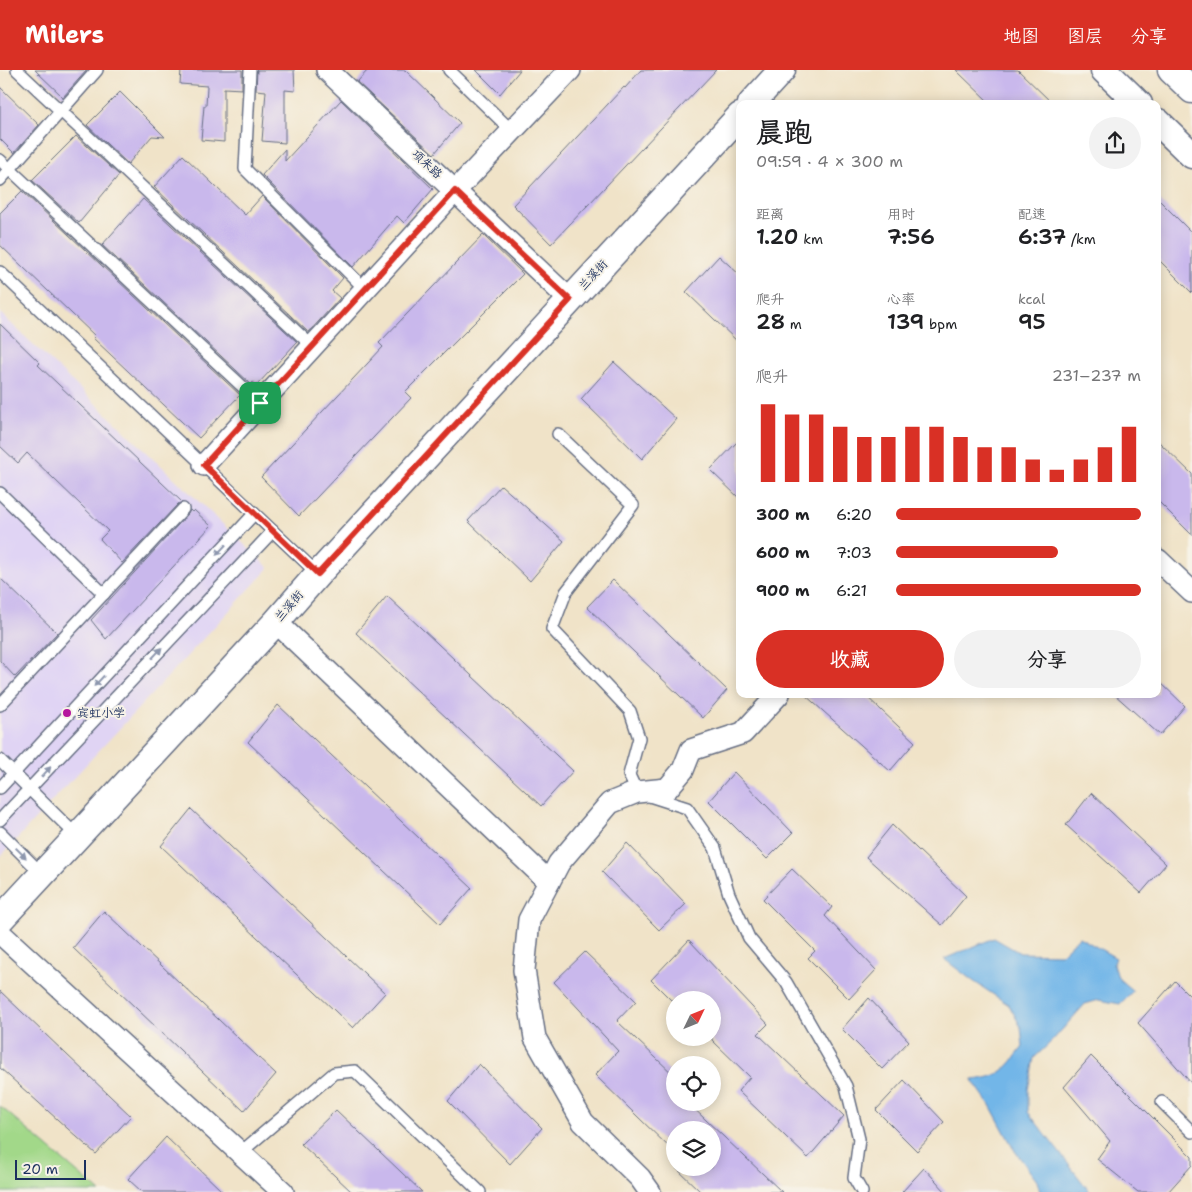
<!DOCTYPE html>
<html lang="zh">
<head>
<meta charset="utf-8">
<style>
  body { margin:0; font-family:"Shantell Sans","LXGW WenKai TC",sans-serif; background:#f2f2f2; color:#202124; height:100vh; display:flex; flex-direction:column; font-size:19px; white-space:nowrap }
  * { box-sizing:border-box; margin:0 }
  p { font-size:16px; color:#757577 }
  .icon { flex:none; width:28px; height:28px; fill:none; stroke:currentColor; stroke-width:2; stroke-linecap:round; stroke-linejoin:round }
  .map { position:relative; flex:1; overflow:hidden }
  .details { position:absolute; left:736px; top:30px; width:425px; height:598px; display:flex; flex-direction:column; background:#fff; border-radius:10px; box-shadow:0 2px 12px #0003 }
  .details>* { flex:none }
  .needle { width:32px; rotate:47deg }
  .buttons { position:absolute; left:666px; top:921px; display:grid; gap:10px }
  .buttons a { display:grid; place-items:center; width:55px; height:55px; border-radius:50%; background:#fff; box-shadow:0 2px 12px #0003; font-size:25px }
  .scale { position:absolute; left:15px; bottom:12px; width:71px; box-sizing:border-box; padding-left:5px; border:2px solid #1b2f5e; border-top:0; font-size:14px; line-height:18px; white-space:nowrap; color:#1b2f5e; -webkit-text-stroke:4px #f7f3e8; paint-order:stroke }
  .pin { position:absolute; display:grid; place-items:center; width:42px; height:42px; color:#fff; margin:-21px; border-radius:10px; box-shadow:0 2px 8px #0006 }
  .round { display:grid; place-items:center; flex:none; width:52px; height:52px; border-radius:26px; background:#f2f2f2 }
  .headline { display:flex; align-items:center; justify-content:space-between; height:85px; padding:0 20px }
  h1 { font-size:28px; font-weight:600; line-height:38px }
  .figures { display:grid; grid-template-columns:repeat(3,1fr); gap:8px; height:85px; padding:5px 20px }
  .figures div { display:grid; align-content:center }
  .figures b { font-size:21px; font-weight:600 }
  .figures small { font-size:14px; font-weight:400 }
  .figures p { font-size:14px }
  .chart { height:140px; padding:10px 20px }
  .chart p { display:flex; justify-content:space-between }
  .chart svg { width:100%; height:90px; margin-top:5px; stroke:#d93025; stroke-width:6 }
  .button { display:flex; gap:10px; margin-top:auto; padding:10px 20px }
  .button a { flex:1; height:58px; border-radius:30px; background:#d93025; color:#fff; font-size:20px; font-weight:600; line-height:58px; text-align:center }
  .button a+a { background:#f2f2f2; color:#202124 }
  ul { padding:0 20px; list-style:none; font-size:16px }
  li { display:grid; grid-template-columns:80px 60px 1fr; align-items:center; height:38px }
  li i { height:12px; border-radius:6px; background:#d93025 }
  header { display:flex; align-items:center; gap:30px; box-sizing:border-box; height:70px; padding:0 25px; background:#d93025; color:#fff }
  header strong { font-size:24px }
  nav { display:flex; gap:28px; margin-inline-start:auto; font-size:18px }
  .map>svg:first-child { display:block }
  .built { fill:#e0d4f4 }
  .green { fill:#a2d889; stroke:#5e8474 }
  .water { fill:#72b6e8; stroke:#4672a3 }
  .building { fill:#c9b8ec }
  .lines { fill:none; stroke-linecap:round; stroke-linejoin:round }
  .service-casing { stroke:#666e83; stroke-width:14 }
  .minor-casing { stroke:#666e83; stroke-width:24 }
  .tertiary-casing { stroke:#666e83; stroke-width:29 }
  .service { stroke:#fff; stroke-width:11 }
  .minor { stroke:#fff; stroke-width:21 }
  .tertiary { stroke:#fff; stroke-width:26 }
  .oneway { fill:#8d97ae }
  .route-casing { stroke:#fff; stroke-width:10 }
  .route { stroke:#d93025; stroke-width:6 }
  .poi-dot { fill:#b5179e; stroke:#f7f3e8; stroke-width:2 }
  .labels { text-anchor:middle; stroke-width:4; stroke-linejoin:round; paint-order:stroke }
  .street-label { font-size:12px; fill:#1b2f5e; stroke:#f7f3e8 }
  .poi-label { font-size:12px; fill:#1b2f5e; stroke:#f7f3e8; text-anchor:start }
</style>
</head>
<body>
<header>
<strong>Milers</strong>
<nav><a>地图</a><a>图层</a><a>分享</a></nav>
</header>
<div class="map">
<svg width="1192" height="1122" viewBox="0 0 1192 1122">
  <rect width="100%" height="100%" fill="#f7f3e8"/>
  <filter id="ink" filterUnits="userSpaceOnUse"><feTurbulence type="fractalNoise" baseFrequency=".02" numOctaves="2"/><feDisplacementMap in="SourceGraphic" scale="10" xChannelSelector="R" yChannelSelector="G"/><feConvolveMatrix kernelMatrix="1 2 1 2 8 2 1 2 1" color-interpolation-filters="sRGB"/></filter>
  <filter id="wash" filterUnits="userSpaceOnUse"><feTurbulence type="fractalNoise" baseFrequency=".0096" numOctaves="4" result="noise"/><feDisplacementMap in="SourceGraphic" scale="20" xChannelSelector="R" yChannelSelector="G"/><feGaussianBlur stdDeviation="1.12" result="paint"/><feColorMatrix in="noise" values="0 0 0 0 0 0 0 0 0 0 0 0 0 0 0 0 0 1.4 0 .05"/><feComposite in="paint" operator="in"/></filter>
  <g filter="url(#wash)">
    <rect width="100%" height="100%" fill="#f0e3c8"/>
    <path class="built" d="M0,243l269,255 -269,289z"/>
    <path class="green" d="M0,1036l100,86h-100z"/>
    <path class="water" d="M1079,867l37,21 -3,7 6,14 14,12 -13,13 -21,-4 -14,4 -33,37 -18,17 -6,32v22l62,80h-50l-3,-11 -22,-30 -25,-46 -18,-25c30,-3 33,-10 51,-33l-2,-20 -12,-22 -36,-24 -29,-22 50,-21 26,15 41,1z"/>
    <g id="blocks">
      <g class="building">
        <path d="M35,0h52l-24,27z"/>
        <path d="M181,0h61v19l-18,-1v54l-23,-2 3,-34h2l1,-20 -27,-2z"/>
        <path d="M257,0h37l1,21 -10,-1v53l-23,-2 4,-50 -10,-1z"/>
        <path d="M368,0h37l55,53 -26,31 -77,-72z"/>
        <path d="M476,0h44l-20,24z"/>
        <path d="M641,0h75l-165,174 -38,-39 111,-118 1,1z"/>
        <path d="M956,0h62l35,34h-62z"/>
        <path d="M0,17l39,38 -25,28 -14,-14z"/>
        <path d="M120,22l45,45 -13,-1 -24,28 -41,-39z"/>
        <path d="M341,30l92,89 -29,34 -7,-7 -44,51 -91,-92 23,-26v12z"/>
        <path d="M76,66l43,39 -40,48 -47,-43z"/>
        <path d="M183,85l62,60 17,-19 81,82 -11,13 8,7 -31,34h-1l-154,-145z"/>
        <path d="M22,121l218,204 -41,43 -106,-100 2,-2 -95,-91v-32z"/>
        <path d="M143,129l154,143 -40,43 -4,-3 -2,2 -149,-139z"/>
        <path d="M1158,129l34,34v60l-34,-34z"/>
        <path d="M483,165l40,39 -118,118 6,6 -112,118 -38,-39 122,-130 -4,-4z"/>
        <path d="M719,186l21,19v69l-54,-52z"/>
        <path d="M0,254l40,39 -2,2 144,137 -4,2 -56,59 -22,-24 8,-8 -81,-78 -9,10 -18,-17z"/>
        <path d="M614,292l62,57 -34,40 -61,-60z"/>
        <path d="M740,369v60l-30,-29z"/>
        <path d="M1158,371l34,33v61l-34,-34z"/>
        <path d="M501,415l63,56 -34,40 -62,-60z"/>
        <path d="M190,440l2,2 2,-2 17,16 -105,113 -15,-19 97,-106z"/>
        <path d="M0,508l57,55 -42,44 -15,-16z"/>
        <path d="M613,510l114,110 -24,28 -116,-111z"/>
        <path d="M387,526l186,175 -32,35 -185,-173z"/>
        <path d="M1158,610l27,26 -25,29 -46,-41h44z"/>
        <path d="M804,624h60l51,48 -25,29z"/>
        <path d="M278,635l194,183 -32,36 -192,-182z"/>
        <path d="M734,702l59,61 -26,26 -58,-58z"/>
        <path d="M1091,723l75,71 -25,29 -75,-68z"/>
        <path d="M191,739l194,184 -32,35 -192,-182z"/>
        <path d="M892,755l74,71 -24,29 -76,-68z"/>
        <path d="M627,773l59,61 -27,26 -57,-58z"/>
        <path d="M792,799l40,38 -7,9 51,54 -27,29 -41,-41 7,-7 -52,-52z"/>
        <path d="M104,841l172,163 -32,37 -171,-163z"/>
        <path d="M689,870l79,84 -10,10 86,82 -36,42 -70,-67 12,-14 -38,-37v-40h-41l-20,-20z"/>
        <path d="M585,882l51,49 -19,20 58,55v26h12l95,90h-81l-25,-24h36v-38h-37v23l-80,-78 23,-24 -64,-69z"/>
        <path d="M1175,911l17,17v86l-54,-61z"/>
        <path d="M0,921l131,125 -35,38 -96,-86z"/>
        <path d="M869,928l40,43 -27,28 -40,-40z"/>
        <path d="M1091,986l101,101v8l-24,27h-30l-41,-33 13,-18 -46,-54z"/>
        <path d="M479,994l63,64 -32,36 -62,-63z"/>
        <path d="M904,1010l40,42 -27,29 -41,-41z"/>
        <path d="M336,1040l86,82h-70l-51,-48z"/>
        <path d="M166,1067l57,55h-81l-14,-13z"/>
        <path d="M924,1098l22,24h-44z"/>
      </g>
    </g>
  </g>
  <g filter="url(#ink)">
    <use href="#blocks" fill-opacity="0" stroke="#666e83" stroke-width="1"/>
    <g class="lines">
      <g class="service-casing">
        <g id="service">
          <path d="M17,0l295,276"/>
          <path d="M250,0l-5,99 120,120"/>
          <path d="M449,0l63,61"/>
          <path d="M0,90l260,243"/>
          <path d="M0,110l97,-110"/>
          <path d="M0,202l318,302"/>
          <path d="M558,364l75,71 -67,87 -14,37 78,82 9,27 -10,37 8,17 50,16 28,40 14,46 20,44 37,44 60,104 13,53 -5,39 8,14"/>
          <path d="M0,423l104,101"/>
          <path d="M0,635l183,-196"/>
          <path d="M0,690l77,76"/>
          <path d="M0,718l254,-274"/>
          <path d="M0,750l273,-289"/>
          <path d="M0,762l42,42"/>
          <path d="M1162,1032l30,30"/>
          <path d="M240,1083l94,-80 21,-2 125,121"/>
        </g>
      </g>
      <g class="minor-casing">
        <g id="minor">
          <path d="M327,0l243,230"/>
          <path d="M204,395l251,-274 115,-121"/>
          <path d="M1158,490l34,32"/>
          <path d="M276,552l273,260"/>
          <path d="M0,863l283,259"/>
          <path d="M650,1122l-10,-14 -57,-56 -48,-84 -11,-68 5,-50 30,-57 51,-60 27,-11 30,-3 16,-19 8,-20 52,-17 36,-39"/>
        </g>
      </g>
      <g class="tertiary-casing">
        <g id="tertiary">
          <path d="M1104,0l35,34"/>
          <path d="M1171,0l21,20"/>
          <path d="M751,34l31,-34"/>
          <path d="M1158,52l34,33"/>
          <path d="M0,850l276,-298 42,-48 422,-458"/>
        </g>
      </g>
      <use href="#service" class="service"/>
      <use href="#minor" class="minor"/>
      <use href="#tertiary" class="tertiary"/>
    </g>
    <defs><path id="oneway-solid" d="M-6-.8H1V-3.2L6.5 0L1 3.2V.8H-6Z" transform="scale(1.25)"/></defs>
    <g class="oneway">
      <use href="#oneway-solid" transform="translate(221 480) rotate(133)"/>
      <use href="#oneway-solid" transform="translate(157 583) rotate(-47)"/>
      <use href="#oneway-solid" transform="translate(99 611) rotate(133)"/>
      <use href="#oneway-solid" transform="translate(46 702) rotate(-47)"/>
      <use href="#oneway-solid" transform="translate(21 783) rotate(45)"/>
    </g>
  </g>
  <g class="lines" filter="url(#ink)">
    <g class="route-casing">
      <path id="route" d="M455,121l115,109 -252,274 -114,-109z"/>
    </g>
    <use href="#route" class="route"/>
  </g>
  <circle class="poi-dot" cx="67" cy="643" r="5"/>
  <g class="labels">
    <g class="street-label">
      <text transform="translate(427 94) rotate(43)" y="4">项朱路</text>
      <text transform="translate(593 205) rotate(-47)" y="4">兰溪街</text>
      <text transform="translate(289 536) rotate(-49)" y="4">兰溪街</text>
    </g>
    <g class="poi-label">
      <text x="77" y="647">宾虹小学</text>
    </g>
  </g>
</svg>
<div class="buttons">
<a><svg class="needle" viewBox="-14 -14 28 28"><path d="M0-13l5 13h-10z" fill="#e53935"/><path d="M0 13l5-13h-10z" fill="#757577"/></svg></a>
<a><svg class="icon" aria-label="locate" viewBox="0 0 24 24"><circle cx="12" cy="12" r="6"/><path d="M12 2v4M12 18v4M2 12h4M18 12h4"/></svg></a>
<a><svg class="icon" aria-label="layers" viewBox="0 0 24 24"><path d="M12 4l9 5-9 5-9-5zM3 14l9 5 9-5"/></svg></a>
</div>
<div class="scale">20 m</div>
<div class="pin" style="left:260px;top:333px;background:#1e9e55"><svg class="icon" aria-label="arrive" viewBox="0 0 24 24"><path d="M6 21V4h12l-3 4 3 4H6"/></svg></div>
<section class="details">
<div class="headline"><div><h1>晨跑</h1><p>09:59 · 4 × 300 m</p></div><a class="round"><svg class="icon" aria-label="share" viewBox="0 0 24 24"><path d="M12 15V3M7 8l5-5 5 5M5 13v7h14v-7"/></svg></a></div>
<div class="figures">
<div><p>距离</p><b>1.20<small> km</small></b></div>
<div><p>用时</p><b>7:56</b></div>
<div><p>配速</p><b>6:37<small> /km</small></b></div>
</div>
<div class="figures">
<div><p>爬升</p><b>28<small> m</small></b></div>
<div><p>心率</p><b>139<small> bpm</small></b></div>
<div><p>kcal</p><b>95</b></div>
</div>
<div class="chart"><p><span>爬升</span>231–237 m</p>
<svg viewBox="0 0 160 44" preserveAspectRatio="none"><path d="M5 44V6M15 44V11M25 44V11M35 44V17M45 44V22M55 44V22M65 44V17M75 44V17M85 44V22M95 44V27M105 44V27M115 44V33M125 44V38M135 44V33M145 44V27M155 44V17"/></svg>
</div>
<ul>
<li><b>300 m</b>6:20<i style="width:100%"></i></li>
<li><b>600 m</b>7:03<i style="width:66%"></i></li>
<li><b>900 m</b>6:21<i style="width:100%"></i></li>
</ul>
<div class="button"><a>收藏</a><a>分享</a></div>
</section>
</div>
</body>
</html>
